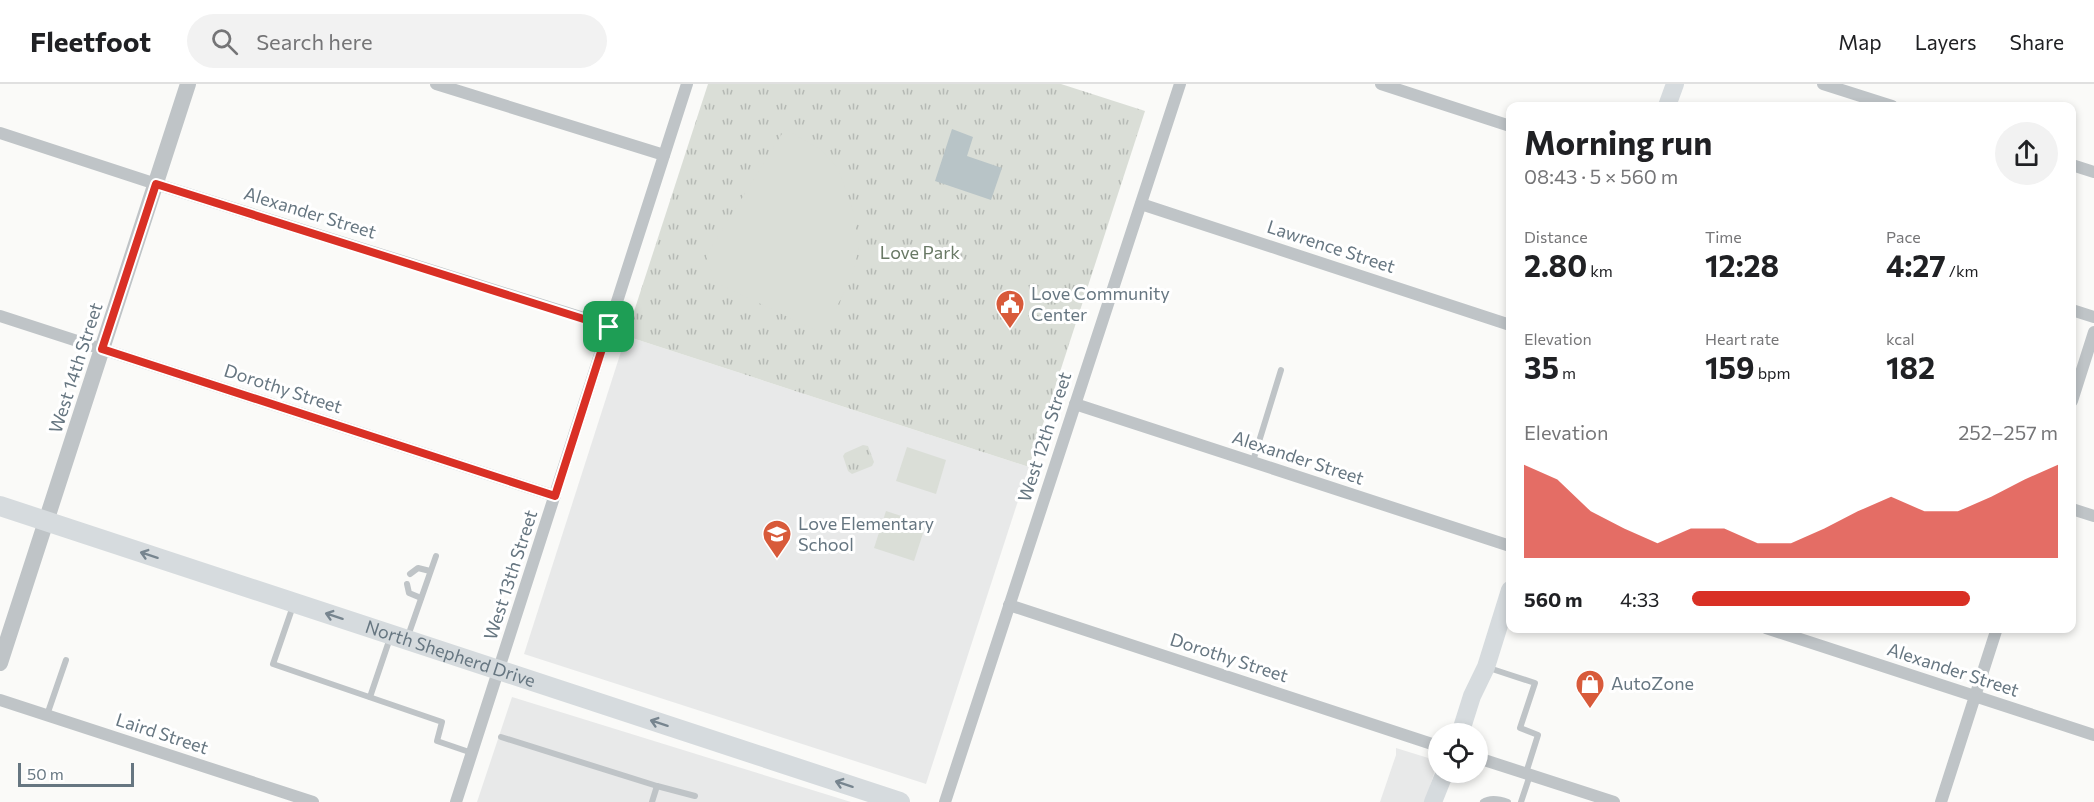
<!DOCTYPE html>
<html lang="en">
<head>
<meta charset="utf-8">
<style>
  body { margin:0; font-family:Commissioner,sans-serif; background:#f2f2f2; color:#202124; height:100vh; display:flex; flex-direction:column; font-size:22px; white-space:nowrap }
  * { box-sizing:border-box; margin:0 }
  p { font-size:20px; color:#757577 }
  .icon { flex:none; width:33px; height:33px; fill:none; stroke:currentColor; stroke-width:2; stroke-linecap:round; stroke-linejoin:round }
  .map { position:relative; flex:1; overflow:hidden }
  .panel { position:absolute; left:1506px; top:18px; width:570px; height:531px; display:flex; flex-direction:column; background:#fff; border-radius:12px; box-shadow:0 3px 9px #0003 }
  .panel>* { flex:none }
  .controls { position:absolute; left:1428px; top:639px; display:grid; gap:12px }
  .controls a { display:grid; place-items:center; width:60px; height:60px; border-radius:50%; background:#fff; box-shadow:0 3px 9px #0003; font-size:30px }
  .scale { position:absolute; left:18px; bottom:15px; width:116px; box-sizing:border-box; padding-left:6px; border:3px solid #667681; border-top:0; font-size:16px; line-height:21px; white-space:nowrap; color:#667681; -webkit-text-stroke:4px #fff; paint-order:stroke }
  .pin { position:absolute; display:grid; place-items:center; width:51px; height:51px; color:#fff; margin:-26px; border-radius:12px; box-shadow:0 3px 9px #0006 }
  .round { display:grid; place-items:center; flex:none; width:63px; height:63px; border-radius:32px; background:#f2f2f2 }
  .overview { display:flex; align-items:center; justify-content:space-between; height:102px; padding:0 18px }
  h1 { font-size:33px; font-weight:700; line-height:45px }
  .stats { display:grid; grid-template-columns:repeat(3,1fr); gap:9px; height:102px; padding:6px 18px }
  .stats div { display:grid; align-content:center }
  .stats b { font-size:30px; font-weight:700 }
  .stats small { font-size:16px; font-weight:400 }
  .stats p { font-size:16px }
  .chart { height:168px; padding:12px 18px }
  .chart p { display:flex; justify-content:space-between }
  .chart svg { width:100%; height:108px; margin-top:6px; fill:#d93025; opacity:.7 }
  ul { padding:0 18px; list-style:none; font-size:20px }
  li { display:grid; grid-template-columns:96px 72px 1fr; align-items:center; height:45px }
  li i { height:15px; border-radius:8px; background:#d93025 }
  header { display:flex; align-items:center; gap:36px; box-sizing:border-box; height:84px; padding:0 30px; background:#fff; border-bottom:2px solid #e0e0e0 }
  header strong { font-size:28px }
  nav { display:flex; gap:33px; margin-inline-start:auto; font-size:21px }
  .search { width:420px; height:54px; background:#f2f2f2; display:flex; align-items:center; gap:15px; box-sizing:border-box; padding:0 21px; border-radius:33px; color:#757577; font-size:22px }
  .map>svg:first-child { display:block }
  .built { fill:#e8e9e9 }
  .park { fill:url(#park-tufts) }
  .garden { fill:#daded7 }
  .water { fill:#b8c4c7 }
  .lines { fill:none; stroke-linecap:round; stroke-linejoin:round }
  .service { stroke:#bfc4c7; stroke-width:6 }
  .minor { stroke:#bfc4c7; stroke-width:12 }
  .tertiary { stroke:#bfc4c7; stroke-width:16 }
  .secondary { stroke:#d6dbde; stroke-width:18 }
  .primary { stroke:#d6dbde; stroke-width:20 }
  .oneway { stroke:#77858f }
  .route-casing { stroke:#fff; stroke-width:12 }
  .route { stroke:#d93025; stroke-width:8 }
  .labels { text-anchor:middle; stroke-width:6; stroke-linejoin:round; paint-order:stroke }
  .street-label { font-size:18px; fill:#667681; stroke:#fff }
  .park-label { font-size:18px; fill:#697965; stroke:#fff }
  .poi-label { font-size:18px; fill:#667681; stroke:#fff; text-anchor:start }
</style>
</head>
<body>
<header>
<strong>Fleetfoot</strong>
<div class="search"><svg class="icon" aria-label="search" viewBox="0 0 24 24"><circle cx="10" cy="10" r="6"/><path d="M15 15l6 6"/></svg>Search here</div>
<nav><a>Map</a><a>Layers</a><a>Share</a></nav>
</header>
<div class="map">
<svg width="2094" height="718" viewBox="0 0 2094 718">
  <defs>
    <pattern id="park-tufts" width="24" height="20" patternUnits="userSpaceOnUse" patternTransform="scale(1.5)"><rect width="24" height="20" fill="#daded7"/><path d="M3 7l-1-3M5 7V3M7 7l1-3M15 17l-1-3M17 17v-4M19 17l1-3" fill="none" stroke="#b5b9b4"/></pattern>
  </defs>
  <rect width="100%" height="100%" fill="#fafaf8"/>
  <g class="built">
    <path d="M626,252l403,131 -103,317 -402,-130z"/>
    <path d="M512,613l339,105h-374z"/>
    <path d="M1396,664l42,13 -13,41h-45l16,-47z"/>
  </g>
  <g class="park">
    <path d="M708,0h353l84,27 -116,356 -403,-131z"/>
    <path d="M863,361l5,1 6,16 -2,4 -20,8 -4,-3 -5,-15 2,-3z"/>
  </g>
  <g class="garden">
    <path d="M785,45l36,21 17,18 15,43 6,36 -7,30 -18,35 -15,20 -104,-50 -9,-26z"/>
    <path d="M907,363l39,13 -10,34 -40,-13z"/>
    <path d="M886,427l40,13 -12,37 -40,-13z"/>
  </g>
  <path class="water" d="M952,45l21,8 -6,19 35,12 -11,32 -56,-19z"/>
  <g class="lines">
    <g class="service">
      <path d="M1253,377l28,-91"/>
      <path d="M410,490l8,-6 12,3"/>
      <path d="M407,500l2,9 12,5"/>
      <path d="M293,522l-20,58 169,58 -5,19 35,12"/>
      <path d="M408,552l28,-80"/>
      <path d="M1489,584l46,15 -15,45 18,7 -12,38"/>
      <path d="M370,613l20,-59"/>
      <path d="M47,631l19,-55"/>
      <path d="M501,653l156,49"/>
      <path d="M652,718l5,-16 38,10"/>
      <path d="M1483,718c7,-5 17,-3 25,0"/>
      <path d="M1521,718l9,-27"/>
    </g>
    <g class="minor">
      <path d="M436,0l228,71"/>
      <path d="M1381,0l129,42"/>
      <path d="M1823,0l69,22"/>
      <path d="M0,49l156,51 453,142"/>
      <path d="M2072,81l22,7"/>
      <path d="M1141,120l369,121"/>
      <path d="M2072,226l22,7"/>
      <path d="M0,232l555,180"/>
      <path d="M2072,317l22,-69"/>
      <path d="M1075,320l435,142"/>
      <path d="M2072,425l22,7"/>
      <path d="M1009,521l429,141"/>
      <path d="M1766,544l328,107"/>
      <path d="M0,616l313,102"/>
      <path d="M1478,674l136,44"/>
      <path d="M456,718l231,-718"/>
      <path d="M945,718l235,-718"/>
      <path d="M1941,718l56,-174"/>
    </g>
    <path class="tertiary" d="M0,579l188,-579"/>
    <g class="secondary">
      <path d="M1667,22l8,-22"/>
      <path d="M1460,650l12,-38 14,-29 24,-77"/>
      <path d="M1433,718l12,-30"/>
    </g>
    <path class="primary" id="s1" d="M0,422l900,296"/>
  </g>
  <defs><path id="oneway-shaft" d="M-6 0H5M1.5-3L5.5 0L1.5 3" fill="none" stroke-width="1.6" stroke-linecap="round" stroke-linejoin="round" transform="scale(1.5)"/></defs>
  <g class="oneway">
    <use href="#oneway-shaft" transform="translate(149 471) rotate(-162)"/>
    <use href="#oneway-shaft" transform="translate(334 532) rotate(-162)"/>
    <use href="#oneway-shaft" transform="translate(659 639) rotate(-162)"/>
    <use href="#oneway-shaft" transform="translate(844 700) rotate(-162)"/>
  </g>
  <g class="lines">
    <g class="route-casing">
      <path id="route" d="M156,100l453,143 -54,169 -453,-147z"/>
    </g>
    <use href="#route" class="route"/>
  </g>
  <defs>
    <g id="civic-pin" transform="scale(1.5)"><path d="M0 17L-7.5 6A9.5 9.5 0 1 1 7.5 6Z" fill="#d85a3a" stroke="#fff"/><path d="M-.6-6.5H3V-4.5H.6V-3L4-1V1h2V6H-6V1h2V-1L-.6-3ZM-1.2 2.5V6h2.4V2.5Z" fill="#fff"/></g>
    <g id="school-pin" transform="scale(1.5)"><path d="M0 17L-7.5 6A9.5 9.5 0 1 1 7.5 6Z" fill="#d85a3a" stroke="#fff"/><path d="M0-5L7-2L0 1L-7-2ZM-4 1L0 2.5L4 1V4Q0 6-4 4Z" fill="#fff"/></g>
    <g id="shop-pin" transform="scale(1.5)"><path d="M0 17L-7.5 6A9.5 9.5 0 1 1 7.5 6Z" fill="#d85a3a" stroke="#fff"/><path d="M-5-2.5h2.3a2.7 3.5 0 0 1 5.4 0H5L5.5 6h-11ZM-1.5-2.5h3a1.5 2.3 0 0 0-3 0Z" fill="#fff"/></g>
  </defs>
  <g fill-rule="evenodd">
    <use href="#civic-pin" x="1010" y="220"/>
    <use href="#school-pin" x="777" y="450"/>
    <use href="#shop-pin" x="1590" y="600"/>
  </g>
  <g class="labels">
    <g class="street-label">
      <text transform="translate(310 129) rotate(17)" y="6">Alexander Street</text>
      <text transform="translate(1331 163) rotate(18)" y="6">Lawrence Street</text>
      <text transform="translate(76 284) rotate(-72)" y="6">West 14th Street</text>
      <text transform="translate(283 305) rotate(18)" y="6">Dorothy Street</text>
      <text transform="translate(1045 353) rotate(-72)" y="6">West 12th Street</text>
      <text transform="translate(1298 374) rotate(18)" y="6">Alexander Street</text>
      <text transform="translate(511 491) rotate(-72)" y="6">West 13th Street</text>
      <text dy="6" stroke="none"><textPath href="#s1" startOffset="474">North Shepherd Drive</textPath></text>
      <text transform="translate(1229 574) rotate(18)" y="6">Dorothy Street</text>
      <text transform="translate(1953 586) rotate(18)" y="6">Alexander Street</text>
      <text transform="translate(162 650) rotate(18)" y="6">Laird Street</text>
    </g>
    <g class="park-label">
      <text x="920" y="175">Love Park</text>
    </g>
    <g class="poi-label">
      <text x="1031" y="216">Love Community<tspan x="1031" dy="21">Center</tspan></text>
      <text x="798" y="446">Love Elementary<tspan x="798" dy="21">School</tspan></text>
      <text x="1611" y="606">AutoZone</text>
    </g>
  </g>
</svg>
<div class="controls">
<a><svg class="icon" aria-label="locate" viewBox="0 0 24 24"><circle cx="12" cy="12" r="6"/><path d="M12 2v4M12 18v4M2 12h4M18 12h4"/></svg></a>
</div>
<div class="scale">50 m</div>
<div class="pin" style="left:609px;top:243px;background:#1e9e55"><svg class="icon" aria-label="arrive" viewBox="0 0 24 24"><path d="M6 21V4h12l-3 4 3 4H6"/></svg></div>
<section class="panel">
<div class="overview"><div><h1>Morning run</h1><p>08:43 · 5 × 560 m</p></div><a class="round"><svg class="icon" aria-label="share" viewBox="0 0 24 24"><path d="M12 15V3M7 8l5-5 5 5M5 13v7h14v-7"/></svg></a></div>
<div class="stats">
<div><p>Distance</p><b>2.80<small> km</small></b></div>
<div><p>Time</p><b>12:28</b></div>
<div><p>Pace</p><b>4:27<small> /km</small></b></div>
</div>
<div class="stats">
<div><p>Elevation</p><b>35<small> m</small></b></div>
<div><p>Heart rate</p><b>159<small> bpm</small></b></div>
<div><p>kcal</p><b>182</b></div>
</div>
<div class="chart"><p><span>Elevation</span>252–257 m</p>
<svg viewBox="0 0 160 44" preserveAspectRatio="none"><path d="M0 44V6L10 12L20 25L30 32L40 38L50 32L60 32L70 38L80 38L90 32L100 25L110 19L120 25L130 25L140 19L150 12L160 6V44z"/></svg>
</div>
<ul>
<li><b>560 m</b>4:33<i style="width:76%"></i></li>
</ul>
</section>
</div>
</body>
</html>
